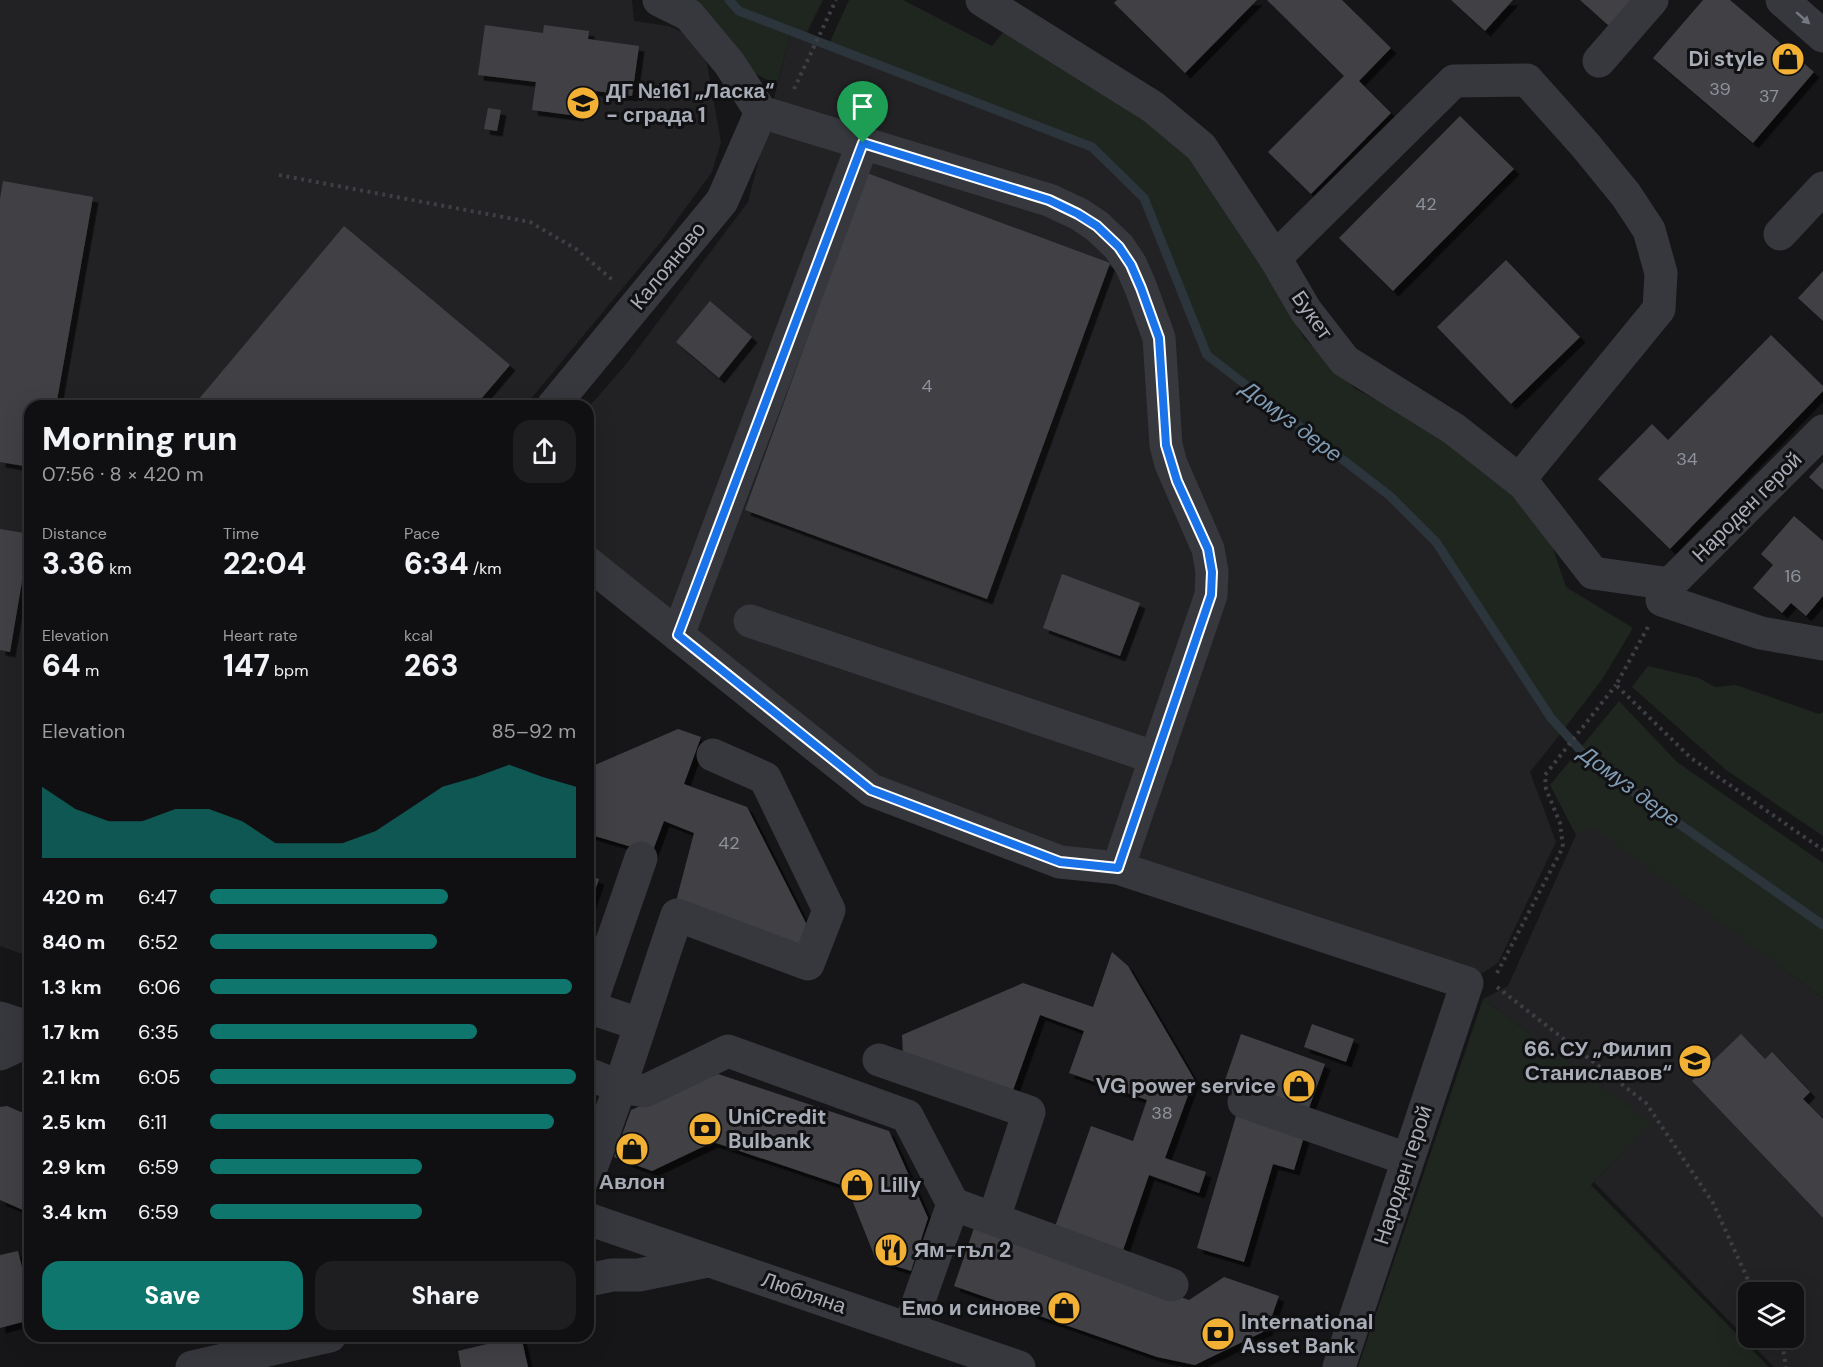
<!DOCTYPE html>
<html lang="en">
<head>
<meta charset="utf-8">
<style>
  body { margin:0; font-family:"DM Sans",sans-serif; background:#1e1e20; color:#f1f3f6; height:100vh; display:flex; flex-direction:column; font-size:22px; white-space:nowrap }
  * { box-sizing:border-box; margin:0 }
  p { font-size:20px; color:#9c9d9f }
  .icon { flex:none; width:33px; height:33px; fill:none; stroke:currentColor; stroke-width:2; stroke-linecap:round; stroke-linejoin:round }
  .map { position:relative; flex:1; overflow:hidden }
  .drawer { position:absolute; left:24px; top:400px; width:570px; height:942px; display:flex; flex-direction:column; background:#101012; border-radius:18px; box-shadow:0 6px 24px #0002,0 0 0 2px #303032 }
  .drawer>* { flex:none }
  .controls { position:absolute; left:1738px; top:1282px; display:grid; gap:12px }
  .controls a { display:grid; place-items:center; width:66px; height:66px; border-radius:12px; background:#101012; box-shadow:0 6px 24px #0002,0 0 0 2px #303032; font-size:30px }
  .pin { position:absolute; display:grid; place-items:center; width:51px; height:51px; color:#fff; margin:-62px -26px; border-radius:50% 50% 50% 0; rotate:-45deg; box-shadow:0 0 6px #0007 }
  .pin .icon { rotate:45deg }
  .round { display:grid; place-items:center; flex:none; width:63px; height:63px; border-radius:18px; background:#1e1e20 }
  .headline { display:flex; align-items:center; justify-content:space-between; height:102px; padding:0 18px }
  h1 { font-size:33px; font-weight:800; line-height:45px }
  .stats { display:grid; grid-template-columns:repeat(3,1fr); gap:9px; height:102px; padding:6px 18px }
  .stats div { display:grid; align-content:center }
  .stats b { font-size:30px; font-weight:800 }
  .stats small { font-size:16px; font-weight:400 }
  .stats p { font-size:16px }
  .chart { height:168px; padding:12px 18px }
  .chart p { display:flex; justify-content:space-between }
  .chart svg { width:100%; height:108px; margin-top:6px; fill:#0f766e; opacity:.7 }
  .action { display:flex; gap:12px; margin-top:auto; padding:12px 18px }
  .action a { flex:1; height:69px; border-radius:18px; background:#0f766e; color:#fff; font-size:24px; font-weight:800; line-height:69px; text-align:center }
  .action a+a { background:#1e1e20; color:#f1f3f6 }
  ul { padding:0 18px; list-style:none; font-size:20px }
  li { display:grid; grid-template-columns:96px 72px 1fr; align-items:center; height:45px }
  li i { height:15px; border-radius:8px; background:#0f766e }
  .map>svg:first-child { display:block }
  .built { fill:#222225; fill-rule:evenodd }
  .green { fill:#1e261f }
  .lines { fill:none; stroke-linecap:round; stroke-linejoin:round }
  .stream { stroke:#2c353c; stroke-width:9 }
  .building { fill:#404145; filter:url(#shadow) }
  .path { stroke:#3d3f44; stroke-width:4; stroke-dasharray:3 4.5; stroke-linecap:butt }
  .minor { stroke:#37383d; stroke-width:33 }
  .oneway { fill:#757881 }
  .route-casing { stroke:#fff; stroke-width:12 }
  .route { stroke:#1a73e8; stroke-width:8 }
  .labels { text-anchor:middle; stroke-width:6; stroke-linejoin:round; paint-order:stroke }
  .number-label { font-size:18px; fill:#8e929b }
  .poi-label { font-size:21px; font-weight:bold; fill:#a8adb8; stroke:#111113; text-anchor:start }
  .street-label { font-size:21px; fill:#a8adb8; stroke:#111113 }
  .water-label { font-size:22px; font-style:italic; fill:#7f9bb3; stroke:#111113 }
</style>
</head>
<body>
<div class="map">
<svg width="1823" height="1367" viewBox="0 0 1823 1367">
  <defs>
    <filter id="shadow"><feDropShadow dx="5.5" dy="5.5" stdDeviation="0" flood-color="#0009"/></filter>
  </defs>
  <rect width="100%" height="100%" fill="#161618"/>
  <g class="built">
    <path d="M0,0h632l2,21 35,5 16,8 15,14 7,16 14,78 -9,30 -52,71 -135,163h-495v551l-30,-11z"/>
    <path d="M791,31l301,116 52,51 63,157 183,141 46,46 122,195 -28,35 26,70 -58,121 -31,20 -596,-193 -283,-237v-145l39,-45 121,-161z"/>
    <path d="M1592,826l231,172v369h-49l-180,-185 56,-59 -167,-124 25,-13 68,-151zM1749,1293h45v45h-45z"/>
  </g>
  <g class="green">
    <path d="M685,0h138l-18,36 -14,-5 -14,54 -25,-13z"/>
    <path d="M849,0h54l89,46 14,-17 148,90 40,36 110,183 50,50 91,49 74,56 32,49 15,45 67,41 -30,50 -45,59 -122,-195 -46,-46 -183,-141 -63,-157 -52,-51 -264,-101z"/>
    <path d="M1648,666l51,12 16,9 21,-2 83,29 4,-2v124l-97,-66 -94,-83z"/>
    <path d="M1619,701l58,61 146,101v135l-231,-171 -16,8 -26,-50z"/>
    <path d="M1483,999l168,124 -60,62 178,182h-411z"/>
  </g>
  <g class="lines">
    <path class="stream" d="M729,0l10,11 353,136 52,51 63,157 183,141 46,46 115,176 40,44 232,163"/>
  </g>
  <g class="building">
    <path d="M1117,0h140l-72,73 -71,-70z"/>
    <path d="M1267,0h75l49,48 -32,33 32,32 -80,81 -43,-42 76,-76z"/>
    <path d="M1451,0h62l-28,31z"/>
    <path d="M1580,0h52l-23,26z"/>
    <path d="M1703,0h27l84,72 -61,71 -100,-85z"/>
    <path d="M485,25l58,8 1,-8 45,6 -1,8 51,7 -7,50 -51,-7 -3,27 -46,-6 4,-28 -58,-7z"/>
    <path d="M488,108l13,2 -4,21 -13,-2z"/>
    <path d="M1460,116l54,53 -121,122 -54,-53z"/>
    <path d="M867,173l243,90 -123,336 -242,-89z"/>
    <path d="M3,181l90,16 -37,209h-26v61l-30,-5v-263z"/>
    <path d="M344,226l166,139 -35,41h-282z"/>
    <path d="M1506,260l74,77 -69,67 -74,-77z"/>
    <path d="M1823,271v50l-25,-23z"/>
    <path d="M710,301l42,36 -33,41 -43,-36z"/>
    <path d="M1771,335l52,51v5l-153,158 -72,-70 54,-55 16,16z"/>
    <path d="M1823,462v28l-14,-13z"/>
    <path d="M1794,516l29,25v55l-17,20 -15,-13 -9,10 -29,-25 20,-23 -12,-11z"/>
    <path d="M0,529l30,5 -20,118 -10,-2z"/>
    <path d="M1062,574l78,29 -20,53 -77,-28z"/>
    <path d="M678,729l23,8 -17,47 63,23 64,126 -7,21 -130,-45 20,-76 -30,-12 -12,32 -64,-19v-66z"/>
    <path d="M588,875l11,4 -11,32z"/>
    <path d="M1112,952l16,14 66,113 -29,79 41,14 -7,21 -50,-18 -29,84 -68,-24 39,-109 42,15 14,-41 -78,-27 15,-42 -44,-16 -28,78 -109,-39 -1,-19 121,-52 70,24z"/>
    <path d="M1312,1024l42,15 -8,23 -42,-15z"/>
    <path d="M1241,1034l84,30 -20,55 -83,-30z"/>
    <path d="M1741,1034l24,25 7,-7 38,40 -7,7 20,20v99l-131,-137z"/>
    <path d="M718,1074l171,57 39,87 -17,53 -35,-11 -29,-73 -134,-45 -61,29 -38,-14 17,-47z"/>
    <path d="M7,1106l23,10v58l-7,36 -23,-10v-93z"/>
    <path d="M1236,1116l68,21 -10,33 -21,-6 -29,98 -47,-14z"/>
    <path d="M975,1225l214,75 35,-23 55,19 -12,34 -72,35 -38,-8 -203,-71z"/>
    <path d="M18,1251l12,49v20l-30,8v-73z"/>
    <path d="M521,1336l7,31h-67l-3,-16z"/>
  </g>
  <g class="lines">
    <g class="path">
      <path d="M794,89l42,-89"/>
      <path d="M279,175l251,47 46,27 39,33"/>
      <path d="M1648,627l-32,58 75,73 132,92"/>
      <path d="M1497,973l66,-126 -3,-24 -14,-34 -1,-14 71,-90"/>
      <path d="M1497,987l149,116 67,100 41,90"/>
      <path d="M1777,1338l6,11 3,18"/>
    </g>
    <g class="minor">
      <path d="M659,0l30,15 40,48 32,49"/>
      <path d="M982,0l171,107 48,40 74,111 31,53 39,50 109,68 70,55 69,89 77,11 153,-153"/>
      <path d="M1782,0l41,36"/>
      <path d="M1599,61l53,-61"/>
      <path d="M761,112l288,88 30,14 18,12 22,21 12,18 10,23 18,50 7,107 5,19 37,85 4,23 -1,23 -93,273"/>
      <path d="M1780,234l43,-46"/>
      <path d="M1275,258l179,-177 73,-1 59,66 40,49 23,35 12,43 -2,36 -140,171"/>
      <path d="M553,406l169,-205 39,-89"/>
      <path d="M588,563l283,227 189,72 58,6 349,115 -128,384"/>
      <path d="M1662,600l99,33 62,11"/>
      <path d="M750,621l406,137"/>
      <path d="M678,635l185,-492"/>
      <path d="M588,1007l51,17"/>
      <path d="M589,1008l52,-150"/>
      <path d="M0,1018l30,10"/>
      <path d="M0,1054l30,-14"/>
      <path d="M879,1060l150,52 -35,106"/>
      <path d="M588,1074l33,13 24,4 83,-40 179,65 46,88 219,81"/>
      <path d="M1244,1102l163,57"/>
      <path d="M588,1176c33,-86 59,-174 89,-261l131,49 21,-54 -64,-132 -52,-23"/>
      <path d="M588,1219l431,148"/>
      <path d="M588,1280l24,-5h27l68,-14"/>
      <path d="M909,1329l44,-125"/>
      <path d="M192,1367l138,-31"/>
    </g>
  </g>
  <defs><path id="oneway-solid" d="M-6-.8H1V-3.2L6.5 0L1 3.2V.8H-6Z" transform="scale(1.5)"/></defs>
  <use class="oneway" href="#oneway-solid" transform="translate(1803 18) rotate(41)"/>
  <g class="lines">
    <g class="route-casing">
      <path id="route" d="M863,143l186,57 29,14 19,12 22,21 12,18 10,23 18,50 7,107 11,36 31,68 4,23 -1,23 -93,273 -58,-6 -189,-72 -193,-155z"/>
    </g>
    <use href="#route" class="route"/>
  </g>
  <defs>
    <g id="shop-disc" transform="scale(1.725)"><circle r="9.5" fill="#f2b134" stroke="#111113"/><path d="M-5-2.5h2.3a2.7 3.5 0 0 1 5.4 0H5L5.5 6h-11ZM-1.5-2.5h3a1.5 2.3 0 0 0-3 0Z" fill="#111"/></g>
    <g id="school-disc" transform="scale(1.725)"><circle r="9.5" fill="#f2b134" stroke="#111113"/><path d="M0-5L7-2L0 1L-7-2ZM-4 1L0 2.5L4 1V4Q0 6-4 4Z" fill="#111"/></g>
    <g id="bank-disc" transform="scale(1.725)"><circle r="9.5" fill="#f2b134" stroke="#111113"/><path d="M-6-4H6V4H-6ZM0-2.3a2.3 2.3 0 1 0 0 4.6a2.3 2.3 0 1 0 0-4.6Z" fill="#111"/></g>
    <g id="restaurant-disc" transform="scale(1.725)"><circle r="9.5" fill="#f2b134" stroke="#111113"/><path d="M-5-6h1v4h1v-4h1v4h1v-4h1v5L-1.5 .5V6h-2V.5L-5-1ZM5-6V6H3V1.5H1.5Q1.5-4 5-6Z" fill="#111"/></g>
  </defs>
  <g fill-rule="evenodd">
    <use href="#shop-disc" x="1788" y="59"/>
    <use href="#school-disc" x="583" y="103"/>
    <use href="#school-disc" x="1695" y="1061"/>
    <use href="#shop-disc" x="1299" y="1086"/>
    <use href="#bank-disc" x="705" y="1129"/>
    <use href="#shop-disc" x="632" y="1149"/>
    <use href="#shop-disc" x="857" y="1185"/>
    <use href="#restaurant-disc" x="891" y="1250"/>
    <use href="#shop-disc" x="1064" y="1308"/>
    <use href="#bank-disc" x="1218" y="1334"/>
  </g>
  <g class="labels">
    <g class="number-label">
      <text x="1720" y="95">39</text>
      <text x="1769" y="102">37</text>
      <text x="1426" y="210">42</text>
      <text x="927" y="392">4</text>
      <text x="1687" y="465">34</text>
      <text x="1793" y="582">16</text>
      <text x="729" y="849">42</text>
      <text x="1162" y="1119">38</text>
    </g>
    <g class="poi-label">
      <text x="1765" y="66" text-anchor="end">Di style</text>
      <text x="606" y="98">ДГ №161 „Ласка“<tspan x="606" dy="24">- сграда 1</tspan></text>
      <text x="1672" y="1056" text-anchor="end">66. СУ „Филип<tspan x="1672" dy="24">Станиславов“</tspan></text>
      <text x="1276" y="1093" text-anchor="end">VG power service</text>
      <text x="728" y="1124">UniCredit<tspan x="728" dy="24">Bulbank</tspan></text>
      <text x="632" y="1189" text-anchor="middle">Авлон</text>
      <text x="880" y="1192">Lilly</text>
      <text x="914" y="1257">Ям-гъл 2</text>
      <text x="1041" y="1315" text-anchor="end">Емо и синове</text>
      <text x="1241" y="1329">International<tspan x="1241" dy="24">Asset Bank</tspan></text>
    </g>
    <g class="street-label">
      <text transform="translate(668 266) rotate(-51)" y="7">Калояново</text>
      <text transform="translate(1312 315) rotate(55)" y="7">Букет</text>
      <text transform="translate(1747 507) rotate(-45)" y="7">Народен герой</text>
      <text transform="translate(1403 1175) rotate(-72)" y="7">Народен герой</text>
      <text transform="translate(804 1293) rotate(19)" y="7">Любляна</text>
    </g>
    <g class="water-label">
      <text transform="translate(1292 421) rotate(37)" y="8">Домуз дере</text>
      <text transform="translate(1630 786) rotate(37)" y="8">Домуз дере</text>
    </g>
  </g>
</svg>
<div class="controls">
<a><svg class="icon" aria-label="layers" viewBox="0 0 24 24"><path d="M12 4l9 5-9 5-9-5zM3 14l9 5 9-5"/></svg></a>
</div>
<div class="pin" style="left:863px;top:143px;background:#1e9e55"><svg class="icon" aria-label="arrive" viewBox="0 0 24 24"><path d="M6 21V4h12l-3 4 3 4H6"/></svg></div>
<section class="drawer">
<div class="headline"><div><h1>Morning run</h1><p>07:56 · 8 × 420 m</p></div><a class="round"><svg class="icon" aria-label="share" viewBox="0 0 24 24"><path d="M12 15V3M7 8l5-5 5 5M5 13v7h14v-7"/></svg></a></div>
<div class="stats">
<div><p>Distance</p><b>3.36<small> km</small></b></div>
<div><p>Time</p><b>22:04</b></div>
<div><p>Pace</p><b>6:34<small> /km</small></b></div>
</div>
<div class="stats">
<div><p>Elevation</p><b>64<small> m</small></b></div>
<div><p>Heart rate</p><b>147<small> bpm</small></b></div>
<div><p>kcal</p><b>263</b></div>
</div>
<div class="chart"><p><span>Elevation</span>85–92 m</p>
<svg viewBox="0 0 160 44" preserveAspectRatio="none"><path d="M0 44V15L10 24L20 29L30 29L40 24L50 24L60 29L70 38L80 38L90 38L100 33L110 24L120 15L130 11L140 6L150 11L160 15V44z"/></svg>
</div>
<ul>
<li><b>420 m</b>6:47<i style="width:65%"></i></li>
<li><b>840 m</b>6:52<i style="width:62%"></i></li>
<li><b>1.3 km</b>6:06<i style="width:99%"></i></li>
<li><b>1.7 km</b>6:35<i style="width:73%"></i></li>
<li><b>2.1 km</b>6:05<i style="width:100%"></i></li>
<li><b>2.5 km</b>6:11<i style="width:94%"></i></li>
<li><b>2.9 km</b>6:59<i style="width:58%"></i></li>
<li><b>3.4 km</b>6:59<i style="width:58%"></i></li>
</ul>
<div class="action"><a>Save</a><a>Share</a></div>
</section>
</div>
</body>
</html>
